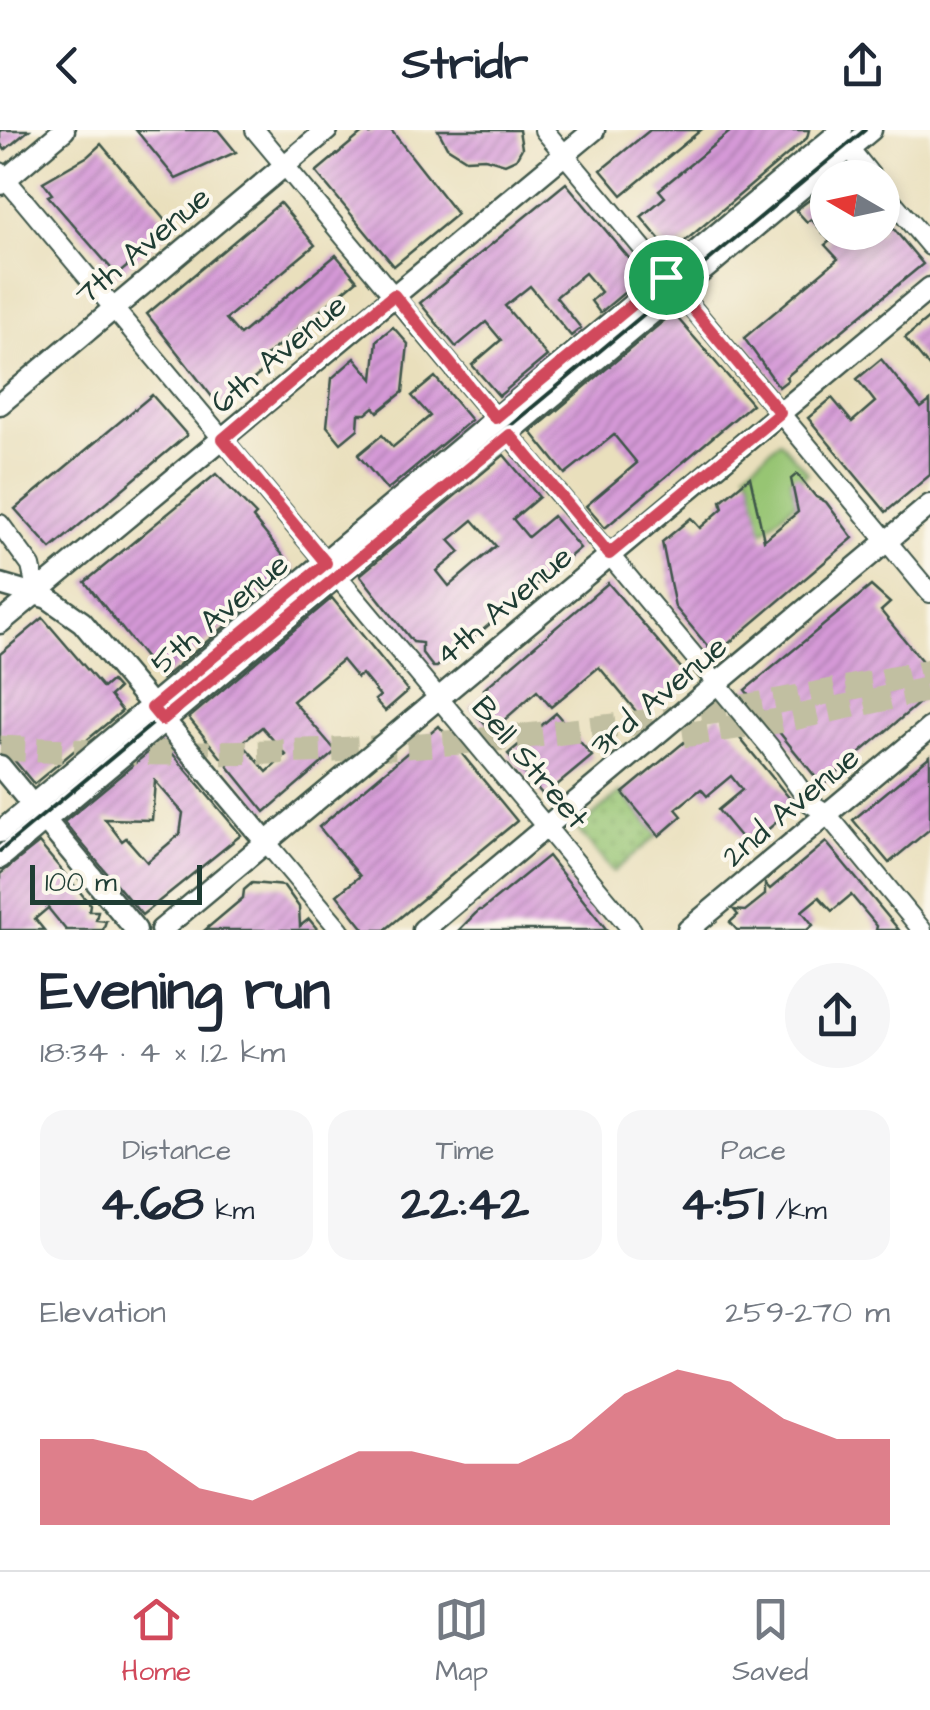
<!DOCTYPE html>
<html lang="en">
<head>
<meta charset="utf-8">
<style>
  body { margin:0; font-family:"Architects Daughter",sans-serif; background:#f6f6f7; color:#1f2937; height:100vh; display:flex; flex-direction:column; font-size:38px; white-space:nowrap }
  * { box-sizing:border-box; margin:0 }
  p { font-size:32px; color:#747a83 }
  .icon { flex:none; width:55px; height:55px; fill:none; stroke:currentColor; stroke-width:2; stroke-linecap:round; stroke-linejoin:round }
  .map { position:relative; height:800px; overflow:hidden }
  .panel { display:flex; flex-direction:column; background:#fff; flex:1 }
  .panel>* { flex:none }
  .needle { width:65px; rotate:279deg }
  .fabs { position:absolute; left:810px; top:30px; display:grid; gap:20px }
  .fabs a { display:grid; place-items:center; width:90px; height:90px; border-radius:50%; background:#fff; box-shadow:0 5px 15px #0003; font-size:50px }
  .scale { position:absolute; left:30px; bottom:25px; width:172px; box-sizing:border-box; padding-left:10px; border:5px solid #1f3d34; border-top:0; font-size:28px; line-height:35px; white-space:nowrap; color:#1f3d34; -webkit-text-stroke:8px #fbf7ec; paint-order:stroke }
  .pin { position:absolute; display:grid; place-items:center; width:85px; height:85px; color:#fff; margin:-42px; border:5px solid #fff; border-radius:50%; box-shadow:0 2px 10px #0007 }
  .round { display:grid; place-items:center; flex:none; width:105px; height:105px; border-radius:52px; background:#f6f6f7 }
  .head { display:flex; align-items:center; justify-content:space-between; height:170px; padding:0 40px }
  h1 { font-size:55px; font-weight:700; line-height:75px }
  .metrics { display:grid; grid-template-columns:repeat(3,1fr); gap:15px; height:170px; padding:10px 40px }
  .metrics div { display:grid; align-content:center; border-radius:25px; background:#f6f6f7; text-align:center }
  .metrics b { font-size:50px; font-weight:700 }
  .metrics small { font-size:28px; font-weight:400 }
  .metrics p { font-size:28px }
  .chart { height:280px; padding:20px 40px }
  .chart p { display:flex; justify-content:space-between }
  .chart svg { width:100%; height:180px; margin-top:10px; fill:#d1495b; opacity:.7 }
  header { display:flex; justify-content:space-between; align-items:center; height:130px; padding:0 40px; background:#fff; font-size:45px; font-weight:700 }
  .tab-bar { display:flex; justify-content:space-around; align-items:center; height:140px; border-top:2px solid #e0e1e3; background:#fff; font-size:28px; color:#747a83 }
  .tab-bar a { display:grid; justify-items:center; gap:5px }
  .tab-bar .selected { color:#d1495b }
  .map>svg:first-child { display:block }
  .grass { fill:url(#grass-dots); stroke:#5b8154; stroke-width:2.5 }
  .garden { fill:#97c573; stroke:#5b8154; stroke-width:2.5 }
  .building { fill:url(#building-hatch); fill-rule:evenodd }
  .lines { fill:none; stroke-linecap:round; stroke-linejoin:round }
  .highway-tunnel { stroke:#c1bfa1; stroke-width:25; stroke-dasharray:25 12; stroke-linecap:butt }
  .minor-casing { stroke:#3d5548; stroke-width:22 }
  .major-casing { stroke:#3d5548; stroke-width:25 }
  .minor { stroke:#fff; stroke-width:18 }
  .major { stroke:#fff; stroke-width:20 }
  .rail { stroke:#1f3d34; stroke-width:4 }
  .route-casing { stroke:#fff; stroke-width:20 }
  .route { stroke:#d1495b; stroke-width:12 }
  .labels { text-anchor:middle; stroke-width:8; stroke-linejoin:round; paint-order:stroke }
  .street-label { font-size:32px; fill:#1f3d34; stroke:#fbf7ec }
</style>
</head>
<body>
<header><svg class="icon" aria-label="back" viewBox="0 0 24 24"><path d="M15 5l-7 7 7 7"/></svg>Stridr<svg class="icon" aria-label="share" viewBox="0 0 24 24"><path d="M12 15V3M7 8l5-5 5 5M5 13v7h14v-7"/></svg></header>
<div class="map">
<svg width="930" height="800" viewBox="0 0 930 800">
  <defs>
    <pattern id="grass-dots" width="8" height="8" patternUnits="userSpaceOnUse" patternTransform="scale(2.5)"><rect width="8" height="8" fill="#97c573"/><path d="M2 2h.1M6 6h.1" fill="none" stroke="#7ba15f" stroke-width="1.8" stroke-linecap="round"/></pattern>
    <pattern id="building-hatch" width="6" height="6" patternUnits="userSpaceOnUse" patternTransform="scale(2.5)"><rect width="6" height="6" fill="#d599d7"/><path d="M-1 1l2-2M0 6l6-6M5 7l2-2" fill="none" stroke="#ac7eaf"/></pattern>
  </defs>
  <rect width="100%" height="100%" fill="#fbf7ec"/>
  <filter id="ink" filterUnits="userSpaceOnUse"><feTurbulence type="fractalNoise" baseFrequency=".01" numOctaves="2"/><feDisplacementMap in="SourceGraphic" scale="20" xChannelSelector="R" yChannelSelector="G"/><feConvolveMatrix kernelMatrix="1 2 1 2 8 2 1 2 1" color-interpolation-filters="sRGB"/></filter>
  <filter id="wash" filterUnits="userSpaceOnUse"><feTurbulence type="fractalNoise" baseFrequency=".0048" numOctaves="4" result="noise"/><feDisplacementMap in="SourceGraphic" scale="40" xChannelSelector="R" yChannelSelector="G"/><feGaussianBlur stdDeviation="2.25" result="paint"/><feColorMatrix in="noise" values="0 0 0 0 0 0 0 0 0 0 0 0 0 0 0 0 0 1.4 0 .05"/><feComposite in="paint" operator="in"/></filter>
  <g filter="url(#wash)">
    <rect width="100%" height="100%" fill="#e9dfbc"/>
    <path class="grass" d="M621,662l37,43 -45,37 -36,-43z"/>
    <path class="garden" d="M780,311l28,32 -7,6h-10l5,23 -34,30 -12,-55 -4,-6z"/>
    <g id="blocks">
      <g class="building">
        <path d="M0,0h29l-24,20 -5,-7z"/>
        <path d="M136,0h82l18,22 -60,27z"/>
        <path d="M366,0l4,4 5,-4h16l66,84 -63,52 -78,-94z"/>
        <path d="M438,0h81l3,18 -6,11 -11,5 -20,-6 -19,1 -19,-12z"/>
        <path d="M650,0h51l-79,65 -21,-25z"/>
        <path d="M732,0h77l-2,8 -136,115 -30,-36 24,-20 -6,-7z"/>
        <path d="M101,14l71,85 -55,46 -69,-79 4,-2 -9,-12 45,-26z"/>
        <path d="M566,53l78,93 -44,37 -9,-12 10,-9 -16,-19 -29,24 25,31 -10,8 -41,-50 -25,20 42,50 -48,40 -27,-31 29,-25 -15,-18 -30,25 -36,-44z"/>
        <path d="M828,56v46h54v-17l41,49 -137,113 2,3 -9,7 -35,-49 94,-79 -13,-14 5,-4 -19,-22 -4,3 -11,-12z"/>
        <path d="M280,73l35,42 -89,74 14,16 96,-80 21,25 -96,80 6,8 -47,39 -73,-93z"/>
        <path d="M673,183l79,91 -147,124 -19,-22 51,-43 -23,-28 -49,39 -34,-42z"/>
        <path d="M930,187v51l-25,-30z"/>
        <path d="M393,197l15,17 -5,48 -25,20 -4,-5 -8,7h-7l-1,15 -17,14 -14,-17 5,-48 23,-20 18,21 4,-39z"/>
        <path d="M881,229l40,49 9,-7v74l-44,37 -78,-94 24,-20 20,24 23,-20 -18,-23z"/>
        <path d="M435,247l36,43 -84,70 -29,-35 24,-20 11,12 37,-31 -18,-20z"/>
        <path d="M152,265l35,40 -136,114 -36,-40z"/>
        <path d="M504,325l35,42 -26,22 15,18 25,-21 27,32 -96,81 -19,15h-4l-24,23h-4l-11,-14v-10l-9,-1 -53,-67zM473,390l23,26 -47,40 -12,-15 23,-19 -11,-12z"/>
        <path d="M216,344l40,41 -3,3 41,51 -132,110 -77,-97z"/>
        <path d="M797,344l19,23 10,5 27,36 -138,117 -40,-48 -13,-65 29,-24 9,10 23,-20 -2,-7 29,-24 14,63 34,-28 -7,-33z"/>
        <path d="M608,453l80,93 -48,40 -41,-49 -48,40 -14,-16 -43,38h-5l-19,-22 17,-15 -3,-3z"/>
        <path d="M871,456l19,17 -9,8 49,60v23l-108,91 -77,-95z"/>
        <path d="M332,468l76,93 -23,20 -10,-11 5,-4 -18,-22 -5,4 -15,-18 -49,41 43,50 -71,61 -76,-94zM262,597l24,28 -19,17 -25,-29z"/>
        <path d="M43,488l60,70 8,-7 7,8 -8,7 12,15 -88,73 -34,-41v-89z"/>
        <path d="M556,583l36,43 -48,40 -36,-42z"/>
        <path d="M719,583l77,93 -48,40 -30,-36 24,-20 -11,-14 -24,20 -6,-7 -25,20 6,7 -23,20 -36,-43z"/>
        <path d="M439,596l78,95 -132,109h-20l-28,-35 23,-19 -41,-49z"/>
        <path d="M162,611l79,94 -99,80 -78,-93zM155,651l28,32 -3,21 -33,28 -21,-24 -4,3 -17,-22 47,1z"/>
        <path d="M930,626v73l-41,34 -36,-43z"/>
        <path d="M826,712l73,88h-23l1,-4 -26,-31 -19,16 -13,-14 -17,14 11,14 -6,5h-70l-7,-8 8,-7 -4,-5 11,1 20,-16v-11l5,5z"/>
        <path d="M39,713l51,61 -1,7h9l-2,9 10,1 -3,9h-37l-18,-22 -13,11 9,11h-44v-56z"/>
        <path d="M548,726l59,74h-148l20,-20h3z"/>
        <path d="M252,753l32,3 15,21 1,19 9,-7 9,11h-113l38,-32 1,-8z"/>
      </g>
    </g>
  </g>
  <g filter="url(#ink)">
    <use href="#blocks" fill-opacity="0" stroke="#3d5548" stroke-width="2.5"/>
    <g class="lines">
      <g class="highway-tunnel">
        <path d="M683,605l95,-14 152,-32"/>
        <path d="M0,618c318,17 619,-9 930,-77"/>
      </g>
      <g class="minor-casing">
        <g id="minor">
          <path d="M255,0l514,616 41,57 16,10 96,117"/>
          <path d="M544,0l386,463"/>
          <path d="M842,9l31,39"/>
          <path d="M0,42l632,758"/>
          <path d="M882,59l48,57"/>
          <path d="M0,394l31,42 6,27"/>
          <path d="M266,712l74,88"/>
        </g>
      </g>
      <g class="major-casing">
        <g id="major">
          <path d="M0,54l64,-54"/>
          <path d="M0,274l327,-274"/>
          <path d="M0,454l48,14 34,24 184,220"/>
          <path d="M0,493l594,-493"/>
          <path d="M0,636l136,164"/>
          <path d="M0,702l842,-702"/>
          <path d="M0,728l871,-728"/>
          <path d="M161,800l769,-642"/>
          <path d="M423,800l507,-425"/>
          <path d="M688,800l242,-202"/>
        </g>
      </g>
      <use href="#minor" class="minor"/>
      <use href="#major" class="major"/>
      <path class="rail" d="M0,721l865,-721"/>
    </g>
  </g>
  <g class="lines" filter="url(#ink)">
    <g class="route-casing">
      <path id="route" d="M666,147l114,136 -171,141 -99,-119 -348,285 -10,-12 174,-145 -103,-124 157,-133 14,-11 101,123z"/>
    </g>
    <use href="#route" class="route"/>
  </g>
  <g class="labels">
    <g class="street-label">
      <text transform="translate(142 115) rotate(-40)" y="11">7th Avenue</text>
      <text transform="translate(278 223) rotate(-40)" y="11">6th Avenue</text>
      <text transform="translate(503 475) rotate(-40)" y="11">4th Avenue</text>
      <text transform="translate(219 483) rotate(-40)" y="11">5th Avenue</text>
      <text transform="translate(658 565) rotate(-40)" y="11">3rd Avenue</text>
      <text transform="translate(531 632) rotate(50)" y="11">Bell Street</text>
      <text transform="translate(790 676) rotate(-40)" y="11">2nd Avenue</text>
    </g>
  </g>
</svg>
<div class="fabs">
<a><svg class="needle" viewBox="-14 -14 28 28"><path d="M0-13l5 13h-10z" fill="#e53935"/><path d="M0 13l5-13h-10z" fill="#747a83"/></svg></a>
</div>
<div class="scale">100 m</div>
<div class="pin" style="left:666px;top:147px;background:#1e9e55"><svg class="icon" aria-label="arrive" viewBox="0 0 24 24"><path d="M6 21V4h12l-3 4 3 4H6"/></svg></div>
</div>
<section class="panel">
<div class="head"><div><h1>Evening run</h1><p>18:34 · 4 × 1.2 km</p></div><a class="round"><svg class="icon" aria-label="share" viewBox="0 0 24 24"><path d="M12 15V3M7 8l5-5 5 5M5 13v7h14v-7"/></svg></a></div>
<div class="metrics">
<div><p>Distance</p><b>4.68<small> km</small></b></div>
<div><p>Time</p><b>22:42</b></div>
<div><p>Pace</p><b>4:51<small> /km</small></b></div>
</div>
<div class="chart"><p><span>Elevation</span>259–270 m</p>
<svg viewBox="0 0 160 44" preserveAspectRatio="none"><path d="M0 44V23L10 23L20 26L30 35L40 38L50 32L60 26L70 26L80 29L90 29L100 23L110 12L120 6L130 9L140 18L150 23L160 23V44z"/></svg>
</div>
</section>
<nav class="tab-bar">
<a class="selected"><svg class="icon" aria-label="home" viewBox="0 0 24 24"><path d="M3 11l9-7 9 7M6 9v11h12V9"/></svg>Home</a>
<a><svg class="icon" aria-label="map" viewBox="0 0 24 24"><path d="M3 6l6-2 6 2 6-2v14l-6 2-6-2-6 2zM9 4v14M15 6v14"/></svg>Map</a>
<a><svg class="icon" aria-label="saved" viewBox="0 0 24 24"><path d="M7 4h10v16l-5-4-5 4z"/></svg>Saved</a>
</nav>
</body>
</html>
